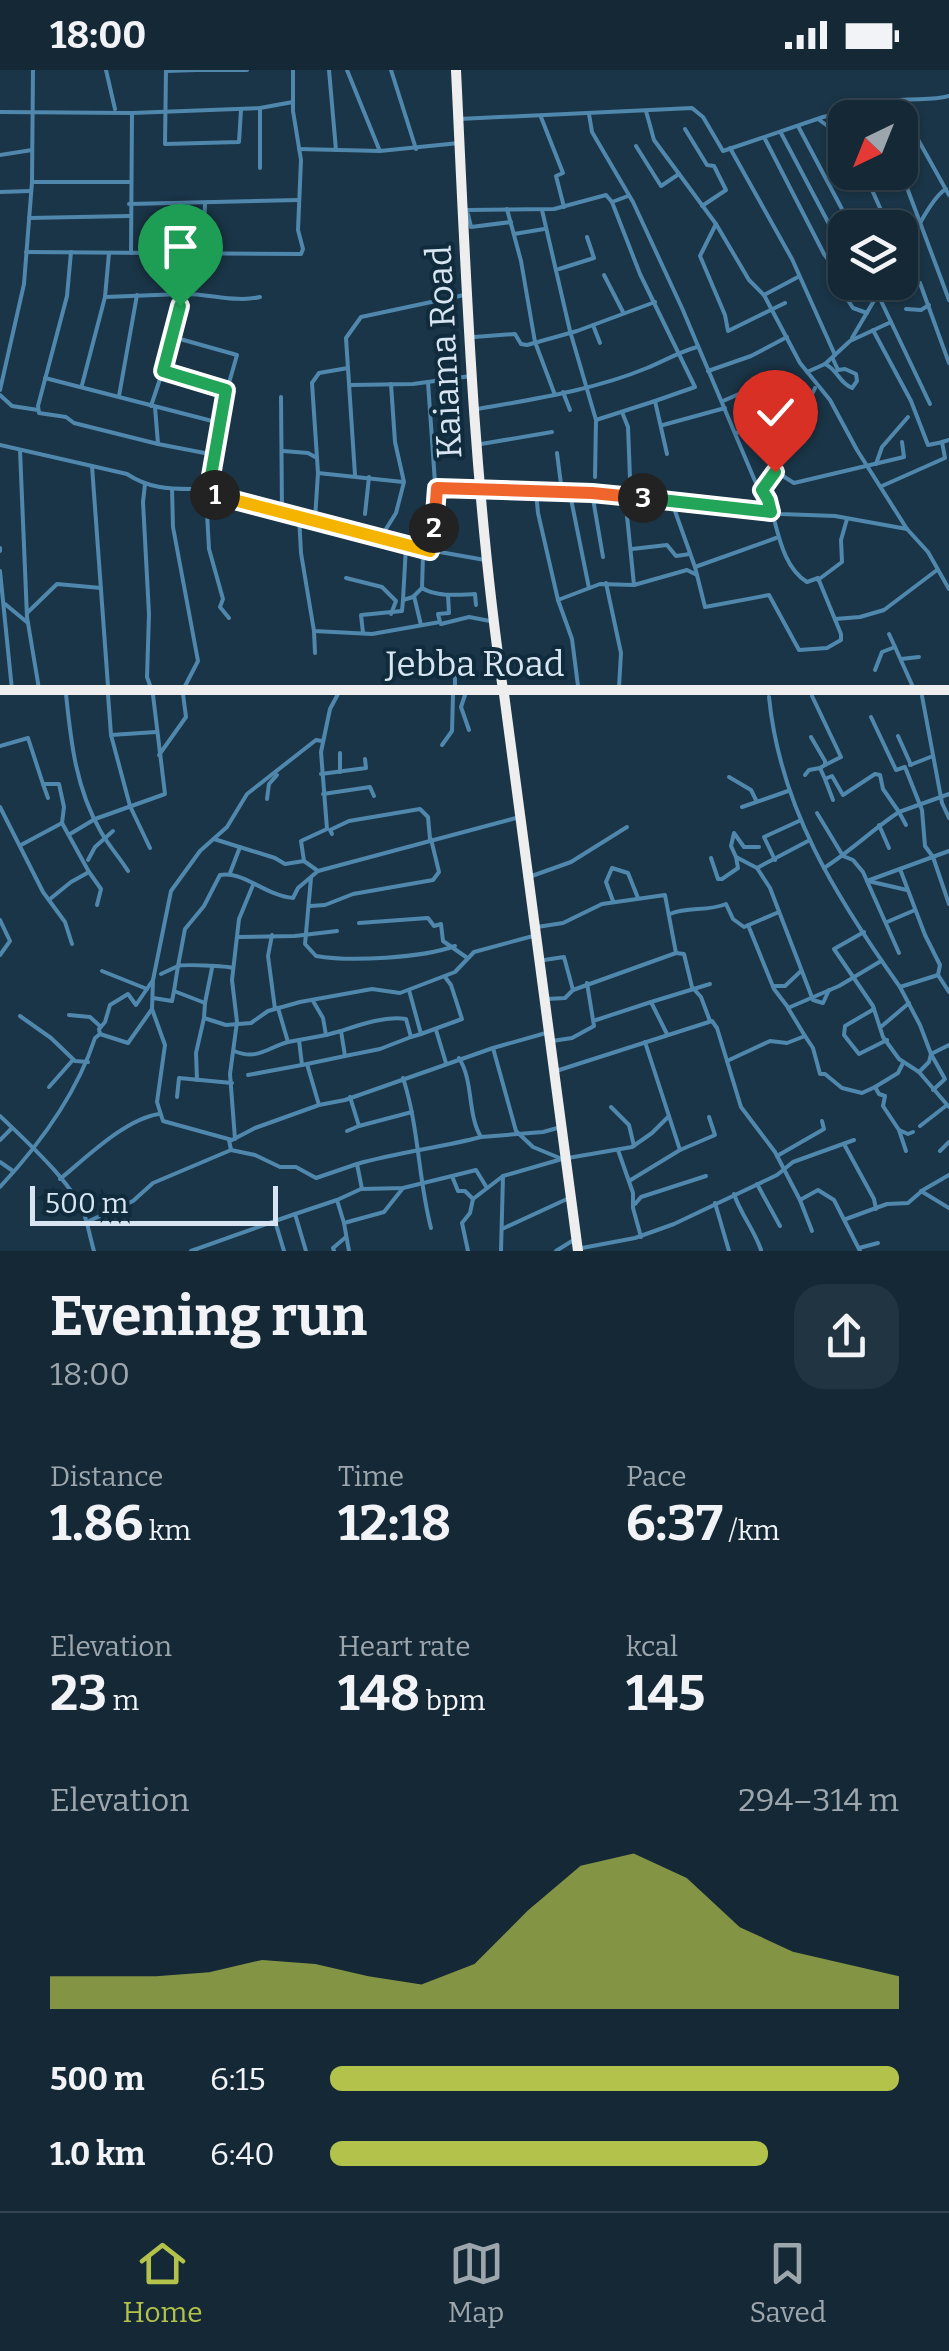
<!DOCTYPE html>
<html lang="en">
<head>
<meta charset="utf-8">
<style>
  body { margin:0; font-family:Bitter,serif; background:#213441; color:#f1f3f6; height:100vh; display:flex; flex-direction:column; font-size:38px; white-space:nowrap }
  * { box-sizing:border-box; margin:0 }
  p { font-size:32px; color:#9da6ad }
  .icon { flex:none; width:55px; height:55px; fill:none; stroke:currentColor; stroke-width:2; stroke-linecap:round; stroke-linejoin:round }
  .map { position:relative; height:1181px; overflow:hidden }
  .side { display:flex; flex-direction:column; background:#142835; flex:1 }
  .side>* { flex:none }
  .needle { width:65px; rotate:223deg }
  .tools { position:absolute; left:828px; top:30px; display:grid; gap:20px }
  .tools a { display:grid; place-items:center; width:90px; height:90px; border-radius:20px; background:#142835; box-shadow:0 2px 8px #0004,0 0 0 2px #334450; font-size:50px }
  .scale { position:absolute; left:30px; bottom:25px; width:248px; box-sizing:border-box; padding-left:10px; border:5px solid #d6e5f1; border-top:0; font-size:28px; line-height:35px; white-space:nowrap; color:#d6e5f1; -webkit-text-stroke:8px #102b3c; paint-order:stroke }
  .pin { position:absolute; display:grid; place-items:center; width:85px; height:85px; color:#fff; margin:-102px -42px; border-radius:50% 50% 50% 0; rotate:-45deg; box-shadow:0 0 10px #0007 }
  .pin .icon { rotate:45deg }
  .km { position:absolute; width:50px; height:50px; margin:-25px; border-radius:50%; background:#222; color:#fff; font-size:28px; line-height:50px; text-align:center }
  .round { display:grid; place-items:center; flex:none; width:105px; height:105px; border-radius:30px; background:#213441 }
  .headline { display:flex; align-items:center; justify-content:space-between; height:170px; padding:0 50px }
  h1 { font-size:55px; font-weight:700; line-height:75px }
  .stats { display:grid; grid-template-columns:repeat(3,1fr); gap:15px; height:170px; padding:10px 50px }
  .stats div { display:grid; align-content:center }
  .stats b { font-size:50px; font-weight:700 }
  .stats small { font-size:28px; font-weight:400 }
  .stats p { font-size:28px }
  .chart { height:280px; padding:20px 50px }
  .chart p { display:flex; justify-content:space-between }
  .chart svg { width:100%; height:180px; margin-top:10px; fill:#b3c24b; opacity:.7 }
  ul { padding:0 50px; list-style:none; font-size:32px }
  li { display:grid; grid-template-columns:160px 120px 1fr; align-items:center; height:75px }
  li i { height:25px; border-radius:12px; background:#b3c24b }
  .status { display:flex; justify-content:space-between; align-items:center; height:70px; padding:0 50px; background:#142835; direction:ltr }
  .status svg { height:28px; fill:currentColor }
  .menu { display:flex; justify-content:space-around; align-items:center; height:140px; border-top:2px solid #334450; background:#142835; font-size:28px; color:#9da6ad }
  .menu a { display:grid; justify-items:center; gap:5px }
  .menu .active { color:#b3c24b }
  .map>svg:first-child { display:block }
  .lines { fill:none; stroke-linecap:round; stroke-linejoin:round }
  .street { stroke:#5087ac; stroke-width:4 }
  .highway { stroke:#eee; stroke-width:10 }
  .split-1-casing { stroke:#fff; stroke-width:20 }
  .split-2-casing { stroke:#fff; stroke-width:20 }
  .split-3-casing { stroke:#fff; stroke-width:20 }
  .split-4-casing { stroke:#fff; stroke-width:20 }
  .split-1 { stroke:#22a559; stroke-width:12 }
  .split-2 { stroke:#f5b400; stroke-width:12 }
  .split-3 { stroke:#f0652b; stroke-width:12 }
  .split-4 { stroke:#22a559; stroke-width:12 }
  .labels { text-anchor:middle; stroke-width:8; stroke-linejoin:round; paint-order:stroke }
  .street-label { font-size:35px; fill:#d6e5f1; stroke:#102b3c }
</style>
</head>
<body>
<div class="status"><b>18:00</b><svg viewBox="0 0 49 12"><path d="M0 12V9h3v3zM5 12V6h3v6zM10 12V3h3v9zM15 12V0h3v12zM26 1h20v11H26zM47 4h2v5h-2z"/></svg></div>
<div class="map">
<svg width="949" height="1181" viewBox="0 0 949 1181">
  <rect width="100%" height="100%" fill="#1a3547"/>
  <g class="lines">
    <g class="street">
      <path d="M106,0l9,39"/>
      <path d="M166,0l-1,74 74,-2 2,-32"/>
      <path d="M198,0h49"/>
      <path d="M329,0l7,80"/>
      <path d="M347,0l32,79"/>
      <path d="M391,0l25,79"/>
      <path d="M166,1l31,-1"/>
      <path d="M900,30c17,-2 33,1 49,-4"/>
      <path d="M646,41l8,29 62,84 33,56 15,15 36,68 30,37 27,50 50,79 21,23 21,37"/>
      <path d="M0,42l132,1 128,-5 33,-6"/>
      <path d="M589,44l3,18 41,70 49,106 73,173c5,7 12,13 14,21 9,26 12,64 38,80l11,-4 23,56v6l-14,8 -28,2 -30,-55 -64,12 -10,-40 -24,-67"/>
      <path d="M541,47l22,56 -7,3 8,31"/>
      <path d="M459,49l233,-11 11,9 20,34 100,-34 77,-17 11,27 38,68"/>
      <path d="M818,49l22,16 5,7"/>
      <path d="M798,56l54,102"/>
      <path d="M685,59l22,36 7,1 12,24 -24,16"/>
      <path d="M781,63l48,91 16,10"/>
      <path d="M765,69l59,115 12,16v12l17,26 14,5"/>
      <path d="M636,76l25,40 18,-12"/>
      <path d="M730,78l62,111 43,96"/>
      <path d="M299,79l81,2 79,-8"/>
      <path d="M0,85l32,-5"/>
      <path d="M260,98v-60"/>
      <path d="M900,99l49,131"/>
      <path d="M864,102l25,56"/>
      <path d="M32,112h98"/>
      <path d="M0,122l30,-1"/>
      <path d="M628,126l-16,6 28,72 55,113 -40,14"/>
      <path d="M129,134l170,-4"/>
      <path d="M507,139l14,52 14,81 20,53"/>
      <path d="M467,140l87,-1 52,-14 6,7"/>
      <path d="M542,140l28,121 26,89 -1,57"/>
      <path d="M468,144l3,13 40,-5"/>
      <path d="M29,148l100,-2"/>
      <path d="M716,154l-16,32 25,59 3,16 57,-28"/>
      <path d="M514,164l30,-5"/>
      <path d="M26,182l275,2 2,-5 -5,-19 3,-70 -8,-49v-41"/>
      <path d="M71,182l-4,44 -29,110 1,7 27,4 8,6 84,21"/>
      <path d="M131,183l1,-140"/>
      <path d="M203,184l2,-50"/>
      <path d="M900,188c12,-18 31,-61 46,-69"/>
      <path d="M900,192l12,8 -7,8 15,5 29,80"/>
      <path d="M559,199l35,-11 -7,-21"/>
      <path d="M604,205l19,37"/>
      <path d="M872,212l58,122"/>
      <path d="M182,224c25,-1 54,9 78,3"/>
      <path d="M764,225l34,-18"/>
      <path d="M105,227l77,-3 -12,55 -19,57"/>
      <path d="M906,239l15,1 8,-5"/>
      <path d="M593,255l7,18"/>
      <path d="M873,260l38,71 17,44 15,-3"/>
      <path d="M474,267l41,-3 6,10 6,1 50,-14 78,-29"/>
      <path d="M852,268l33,-56"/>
      <path d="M825,294c13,6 14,19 27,24l5,-7 -1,-7 -11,-5 -7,1 -5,-11"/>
      <path d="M163,301l64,19 10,-35 -64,-18"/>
      <path d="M708,301l43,-15 36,-19"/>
      <path d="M807,302l18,-8 25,-23 41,-19"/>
      <path d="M45,308l175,45 -13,90 2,36 14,50 -3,8 9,11"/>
      <path d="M82,315l23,-88 4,-44"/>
      <path d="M351,315l62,-1 58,-8"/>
      <path d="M0,320l24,-106 8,-102 1,-112"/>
      <path d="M563,322l7,18"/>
      <path d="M0,325l12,11 26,4"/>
      <path d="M119,326l18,-101"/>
      <path d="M281,327l1,114"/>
      <path d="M723,331l41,-18"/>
      <path d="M155,337l3,37 57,11"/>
      <path d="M478,339c56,-10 116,-19 169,-41 17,-7 32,-16 50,-21"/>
      <path d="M622,342l6,15 2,51"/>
      <path d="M596,350l59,-19 12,53"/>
      <path d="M220,353l7,-33"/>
      <path d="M663,355l62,-17"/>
      <path d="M736,363l18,-6 11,7 10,37 19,12 110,-26 -2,-15"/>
      <path d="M481,374l71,-12"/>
      <path d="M0,375l127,29c21,14 41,15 65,15l214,57 79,14"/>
      <path d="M20,380l7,167 12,72"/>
      <path d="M283,381l25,2 9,5"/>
      <path d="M557,383l5,39"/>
      <path d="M876,394l6,-17 26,-30"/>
      <path d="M92,396l16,220"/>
      <path d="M318,403l85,9"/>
      <path d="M355,405l-9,-137 15,-21 103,-22"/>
      <path d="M145,414l-2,18 6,112 -2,63 4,11"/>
      <path d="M882,416l63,-28 -3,-16 7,-2"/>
      <path d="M437,418l173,6 171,20 54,2 72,13"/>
      <path d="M172,419l1,38 25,134 -14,27"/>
      <path d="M762,419c17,-15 23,-39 39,-57l1,-16 13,-28"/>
      <path d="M536,422l2,21 20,87"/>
      <path d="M592,423l11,64"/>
      <path d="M570,424l19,94"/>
      <path d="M625,426l9,89 53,-15 10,5"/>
      <path d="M365,444l4,-37"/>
      <path d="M299,446l2,37 13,78 58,3 68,-12 -2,-8 11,-1 -1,-18"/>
      <path d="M315,449l3,-46 -6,-90 7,-10 29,-5"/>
      <path d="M381,467l15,-24 8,-31 -9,-40 -4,-58"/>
      <path d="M0,478v3"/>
      <path d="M632,479l35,-4 9,11 14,-2"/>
      <path d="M695,497l81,-29"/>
      <path d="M0,501l12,119"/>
      <path d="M346,508l36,9 14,14 -5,13"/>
      <path d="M818,510l24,-18 -1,-22 6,-21"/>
      <path d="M606,513l15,70 -2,34"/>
      <path d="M422,518l1,-32 7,-5 7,-39 -9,-130"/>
      <path d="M414,526l7,29"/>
      <path d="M403,530l3,-54"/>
      <path d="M5,534l23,19"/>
      <path d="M28,542l29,-28 44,4"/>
      <path d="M835,549l25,-2 24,-7 53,-40"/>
      <path d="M441,554l28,-7 21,4"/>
      <path d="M314,561l1,22"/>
      <path d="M363,563l-2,-18 41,-4 1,-11 10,-3 9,-9c14,9 36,7 53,6l1,11"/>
      <path d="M889,564l6,13"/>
      <path d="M901,589l18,-2"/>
      <path d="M875,600l7,-18 13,-5 18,40"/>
      <path d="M455,616v-17"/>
      <path d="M578,616l-6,-47 -14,-39 42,-16 34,1"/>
      <path d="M66,624c5,49 10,95 35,138 8,14 19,26 27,39"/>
      <path d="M108,624l3,41"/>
      <path d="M465,625l-4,12 8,23"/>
      <path d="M812,626l29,61 -16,8"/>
      <path d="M922,626l20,107 7,15"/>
      <path d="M769,627c11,111 67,200 131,290l38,-12"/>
      <path d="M871,647l25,53 9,-3 17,43 3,36 8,11 16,47"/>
      <path d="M898,666l13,29"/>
      <path d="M811,667l14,24v4l-5,3"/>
      <path d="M322,671l-6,-1 -69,54 -20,33 -27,24 -29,40 -18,89 -1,29 13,36 -8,57 6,19 69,19 23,-12 64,-23 26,-5 148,-52 23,83 17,16 29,12"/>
      <path d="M442,675l10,-14 1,-36"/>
      <path d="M0,676l28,-8 15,46"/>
      <path d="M340,683v19"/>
      <path d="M159,685l27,-38 -3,-23"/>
      <path d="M910,695l23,-9"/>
      <path d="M321,704l45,-6 -1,-9"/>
      <path d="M805,705l4,-5 11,-2 5,11"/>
      <path d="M729,707l22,13 5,10"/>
      <path d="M323,724l47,-7 4,9"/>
      <path d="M267,729l2,-15 8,-9"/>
      <path d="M833,730l-8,-21 7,-3 11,19 32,-21 5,1 3,14 16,23 50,-18"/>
      <path d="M0,737l43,85 22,30 7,22"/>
      <path d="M742,737l46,-16"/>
      <path d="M817,743l26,43 10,4 10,12 36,81"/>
      <path d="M879,755l10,23"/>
      <path d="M70,764l25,-15 70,-25 -12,-99"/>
      <path d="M332,764l-2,-4 19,-9 71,-12 8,8 2,22"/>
      <path d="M214,769l61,19 10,6 19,-3 14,10 198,-53"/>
      <path d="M808,771l-51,27 13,20 43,112 10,3 6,-13"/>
      <path d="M21,775l41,-22 2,-16 -5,-23h-16l5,14"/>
      <path d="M150,778l-20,-42 -19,-71 45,-3"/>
      <path d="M711,788l7,21h4l16,-11 -2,-11"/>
      <path d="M88,790l7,-13 18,-16"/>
      <path d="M775,790l-11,-23 35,-16"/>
      <path d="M304,791l-3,-20 26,-12 -6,-77 9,-43 8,-15"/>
      <path d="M757,798l-21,-11 -5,-11 3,-13 10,14h15"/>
      <path d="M824,798c27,-17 49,-39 75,-56l7,13"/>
      <path d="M900,799l25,66 15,30 -2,10 11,17"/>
      <path d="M89,802l12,17 -4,16"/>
      <path d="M230,803l10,-26"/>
      <path d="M529,807l42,-15 56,-35"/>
      <path d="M311,808l-6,66 11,12c34,6 106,2 139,-10"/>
      <path d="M867,811l82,-30"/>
      <path d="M868,811l39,9"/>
      <path d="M50,829l21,-17 18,-10 -27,-49"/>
      <path d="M613,831l-7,-19 6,-14 16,5 10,25"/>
      <path d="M310,836l15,-1 28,-11 80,-14 6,-8 -8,-33"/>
      <path d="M670,844c18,-8 37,-2 56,-10l7,15 11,8 35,-15"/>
      <path d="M0,850l10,21 -10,14"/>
      <path d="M887,852l28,-12"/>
      <path d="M359,853l69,-5 6,8 7,-2 2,17 23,16"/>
      <path d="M748,855l26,64 13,17"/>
      <path d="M537,857l26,-4 39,-19 63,-9 11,58"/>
      <path d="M864,862l-30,17 39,57 10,31 16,22 20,13 30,35"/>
      <path d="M272,865l-4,21 7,53"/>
      <path d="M238,867l57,-1 42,-5"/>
      <path d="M676,883l8,1 8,33 9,10 9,24"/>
      <path d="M544,890l20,-3 9,33 103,-37"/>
      <path d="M233,898c-6,-2 -51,-4 -55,-2l7,-37 19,-23 16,-31c22,-5 46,21 73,23l5,-10 20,-17"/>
      <path d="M102,901l45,18"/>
      <path d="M161,904l17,-8 -4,25 31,12 -1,15 22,7 25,-2 17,-12 32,-9 72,-13 28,4 55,-21 19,-20 59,-16"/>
      <path d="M773,916h12l16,-15"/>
      <path d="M900,917l20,38 11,29 18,-9"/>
      <path d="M409,920l12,44 41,-15 -11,-34 -6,-8"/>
      <path d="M153,928l19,3 2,-10"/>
      <path d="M547,929l18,-1 8,-8"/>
      <path d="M651,932l59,-18"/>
      <path d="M205,933l7,-35"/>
      <path d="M278,938l10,34 11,-2 3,25 5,-1 12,41"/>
      <path d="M874,939l-29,17 -1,9 15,19 28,-14"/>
      <path d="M69,945l21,2 11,10"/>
      <path d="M20,946l31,22 24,23 13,1"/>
      <path d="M596,950l55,-18 16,32"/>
      <path d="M882,956l27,-23"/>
      <path d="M436,960l10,33"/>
      <path d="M341,961c21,-7 44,-15 65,-12l5,18 10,-3"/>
      <path d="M100,964l-1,-5 6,-7 5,-17 18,-11 8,11 17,-25"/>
      <path d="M805,966l8,12 7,26h5l17,14 20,5 13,-6"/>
      <path d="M299,970l27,-5 -3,-17 -10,-17"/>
      <path d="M552,971l20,-3 22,-12 -7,-43"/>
      <path d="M645,972l35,108 35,-15 -6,-18"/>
      <path d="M493,978l53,-15"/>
      <path d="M234,981c24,10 34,-4 54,-9"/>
      <path d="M345,986l35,-7 31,-12"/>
      <path d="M459,988c15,24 8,56 22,79l62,-5 18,-5"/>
      <path d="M727,991l43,-20 17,2 18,-7 -17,-28 51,-22 42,-25"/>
      <path d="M903,993l-5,10 -23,14 4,7 6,2 -2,10 16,24 9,4 5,-2"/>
      <path d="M307,994l38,-8 -4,-25 -15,4"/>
      <path d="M556,1001l156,-50 5,7 24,79 34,45 25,48 18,-10 16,10 26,51"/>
      <path d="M919,1002l10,-10 2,-8 14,25 -12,11"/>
      <path d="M248,1005l54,-10"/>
      <path d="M403,1008c16,49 15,100 28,150"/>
      <path d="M197,1010l-1,-27 8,-35"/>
      <path d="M49,1017l23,-26"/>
      <path d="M177,1027l2,-19 53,5"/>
      <path d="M350,1027l9,29 53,-14"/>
      <path d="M611,1037l18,18 5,21"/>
      <path d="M0,1046c25,24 77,70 86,104 3,10 5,21 8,31"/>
      <path d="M920,1056l27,-21"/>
      <path d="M899,1060l7,21"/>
      <path d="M347,1061l12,-5"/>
      <path d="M235,1069l-5,-65 7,-52 -5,-42 7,-61 14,-34"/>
      <path d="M0,1070l12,-12"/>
      <path d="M229,1070l2,10 24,5 25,12h16l20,11 41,-14 5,25 41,-1 49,-12 6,15h7l8,8 30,-23 59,-17 70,-12 20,-14 17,-17"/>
      <path d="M844,1074l30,55 2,10"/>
      <path d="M618,1080l15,43v15l8,29"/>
      <path d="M940,1081l9,-9"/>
      <path d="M777,1086l47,-27 -2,-8"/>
      <path d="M0,1092l13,9"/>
      <path d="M357,1094c42,-12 82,-16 124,-27"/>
      <path d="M452,1106l24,-6 11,18"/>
      <path d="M60,1109c26,-21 65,-60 99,-65"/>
      <path d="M629,1111l51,-31"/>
      <path d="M757,1114l23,42"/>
      <path d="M0,1117c41,-44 77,-94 95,-149l5,-4 28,9 24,-34"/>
      <path d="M361,1119l-24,11 7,23 40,-11 19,-24"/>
      <path d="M921,1121l28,17"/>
      <path d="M734,1124c7,21 20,35 27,56"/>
      <path d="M800,1130l12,31"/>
      <path d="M715,1133l14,48"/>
      <path d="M635,1134l6,-7 65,-21"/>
      <path d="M846,1149l41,-15 21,-1 15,-13 26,-15"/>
      <path d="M87,1152l46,-21 20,-18 78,-33"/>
      <path d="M344,1153l5,28"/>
      <path d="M502,1159l65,-30"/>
      <path d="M582,1178l53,-10 39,-14 103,-49 16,-13 61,-22"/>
      <path d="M859,1178l19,-5"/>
      <path d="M191,1181l84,-30"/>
      <path d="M284,1181l-9,-30 20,-7"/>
      <path d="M306,1181l-11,-37 42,-14"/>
      <path d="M334,1181l-1,-3 13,-11"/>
      <path d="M468,1181l-6,-28 8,-10 3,-14"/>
      <path d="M501,1181l2,-75"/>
      <path d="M556,1181l16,-10"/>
    </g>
    <g class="highway">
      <path d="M456,0c10,207 17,415 47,620"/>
      <path d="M0,620h949"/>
      <path d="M504,624l74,557"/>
    </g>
  </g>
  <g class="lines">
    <g class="split-1-casing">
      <path id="split-1" d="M180,236l-17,65 63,19 -18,103 7,2"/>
    </g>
    <g class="split-2-casing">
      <path id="split-2" d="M215,425l215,56 4,-23"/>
    </g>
    <g class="split-3-casing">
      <path id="split-3" d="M434,458l3,-40 155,5 51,5"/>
    </g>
    <g class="split-4-casing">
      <path id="split-4" d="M643,428l128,14 -3,-12 -6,-10 13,-18"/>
    </g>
    <use href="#split-1" class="split-1"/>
    <use href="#split-2" class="split-2"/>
    <use href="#split-3" class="split-3"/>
    <use href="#split-4" class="split-4"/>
  </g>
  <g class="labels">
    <g class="street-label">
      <text transform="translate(444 282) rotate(-93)" y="12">Kaiama Road</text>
      <text x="475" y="606">Jebba Road</text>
    </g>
  </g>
</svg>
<div class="tools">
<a><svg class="needle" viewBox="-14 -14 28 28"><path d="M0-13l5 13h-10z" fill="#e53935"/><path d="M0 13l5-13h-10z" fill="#9da6ad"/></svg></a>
<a><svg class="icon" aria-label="layers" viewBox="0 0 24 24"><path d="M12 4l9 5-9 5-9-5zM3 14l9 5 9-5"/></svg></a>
</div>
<div class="scale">500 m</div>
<div class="pin" style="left:180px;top:236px;background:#1e9e55"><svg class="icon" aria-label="arrive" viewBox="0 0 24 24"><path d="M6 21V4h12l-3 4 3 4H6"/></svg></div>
<div class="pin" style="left:775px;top:402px;background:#d93025"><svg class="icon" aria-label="check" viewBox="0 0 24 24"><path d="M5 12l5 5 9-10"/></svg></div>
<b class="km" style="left:215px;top:425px">1</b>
<b class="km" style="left:434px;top:458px">2</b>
<b class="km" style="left:643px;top:428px">3</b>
</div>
<section class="side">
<div class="headline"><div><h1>Evening run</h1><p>18:00</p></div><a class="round"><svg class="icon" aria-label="share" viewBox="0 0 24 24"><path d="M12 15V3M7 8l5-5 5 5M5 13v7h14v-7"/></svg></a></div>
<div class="stats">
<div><p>Distance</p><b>1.86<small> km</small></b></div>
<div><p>Time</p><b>12:18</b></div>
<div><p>Pace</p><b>6:37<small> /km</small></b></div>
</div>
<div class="stats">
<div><p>Elevation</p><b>23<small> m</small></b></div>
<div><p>Heart rate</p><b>148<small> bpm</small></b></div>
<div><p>kcal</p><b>145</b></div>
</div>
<div class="chart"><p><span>Elevation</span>294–314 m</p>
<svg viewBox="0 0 160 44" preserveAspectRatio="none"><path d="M0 44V36L10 36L20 36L30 35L40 32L50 33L60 36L70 38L80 33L90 20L100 9L110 6L120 12L130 24L140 30L150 33L160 36V44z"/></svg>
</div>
<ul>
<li><b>500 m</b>6:15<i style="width:100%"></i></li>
<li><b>1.0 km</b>6:40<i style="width:77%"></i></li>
</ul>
</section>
<nav class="menu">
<a class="active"><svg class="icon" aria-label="home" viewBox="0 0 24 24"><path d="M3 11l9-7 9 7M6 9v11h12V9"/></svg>Home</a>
<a><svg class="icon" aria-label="map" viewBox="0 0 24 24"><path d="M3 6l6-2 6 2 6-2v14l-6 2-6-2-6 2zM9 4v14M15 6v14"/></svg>Map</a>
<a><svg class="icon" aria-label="saved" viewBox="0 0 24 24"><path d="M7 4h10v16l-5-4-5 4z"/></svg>Saved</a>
</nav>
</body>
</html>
